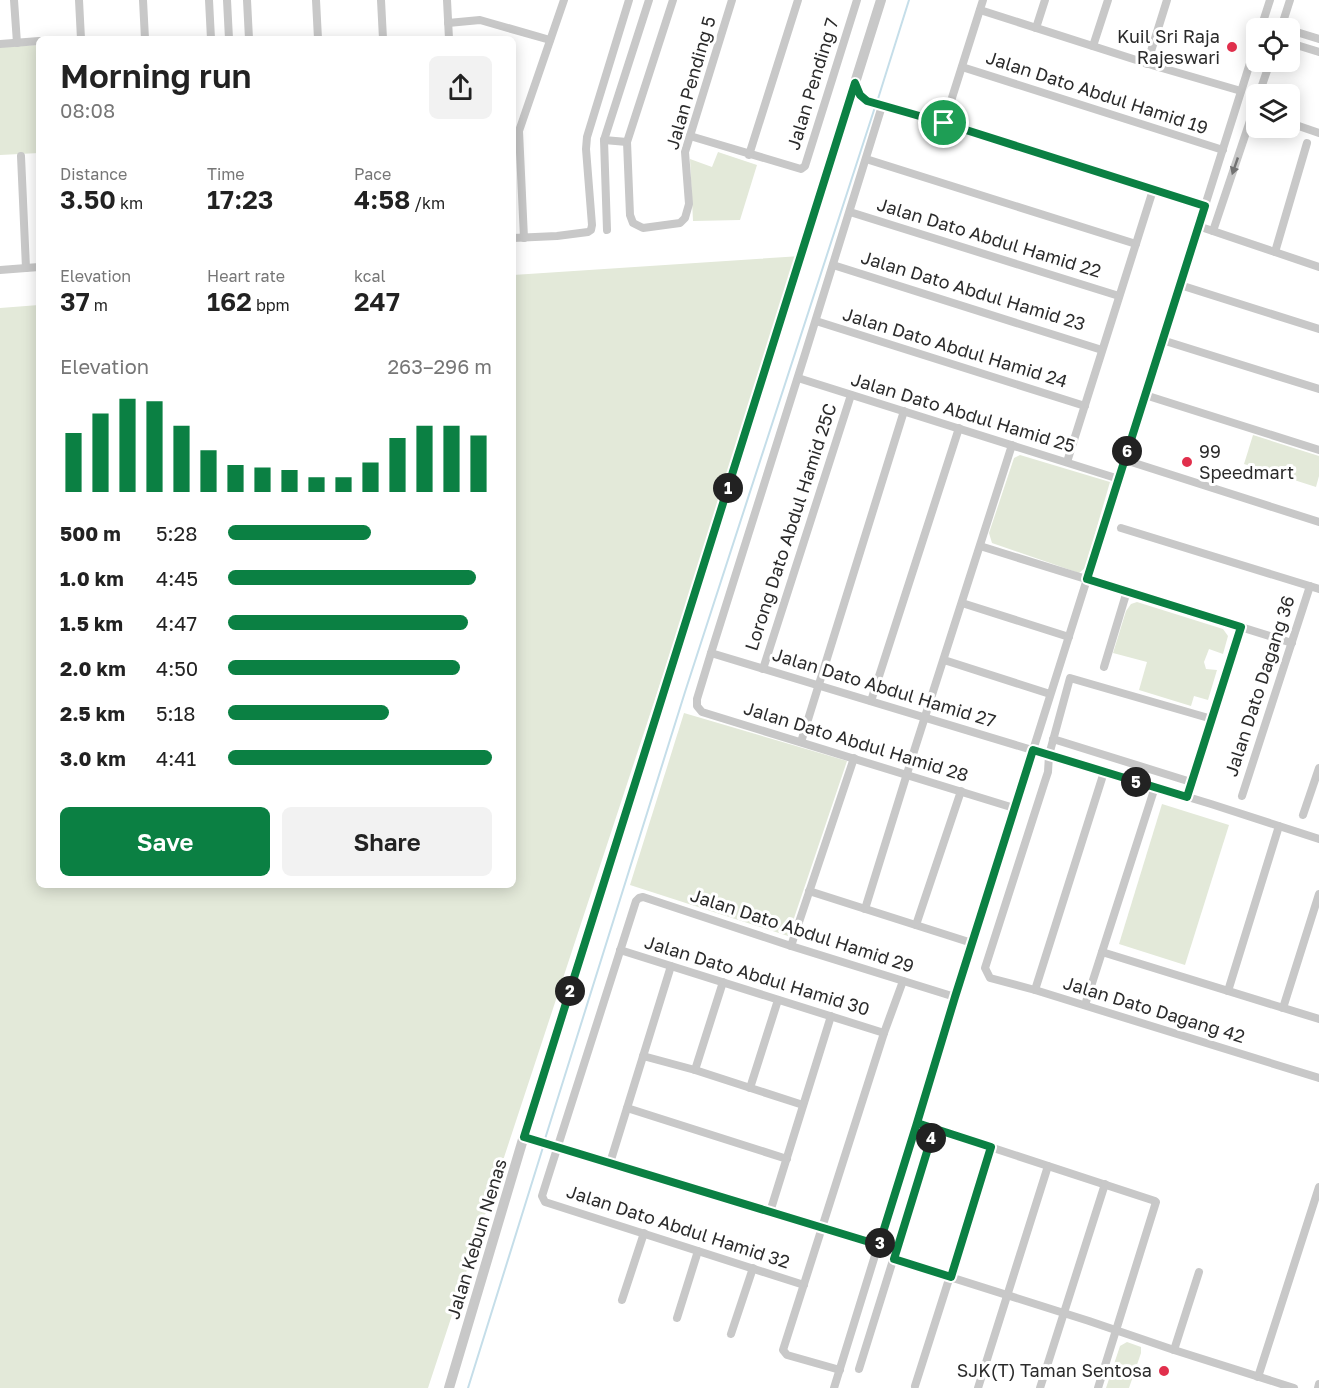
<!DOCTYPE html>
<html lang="en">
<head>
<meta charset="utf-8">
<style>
  body { margin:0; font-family:"Golos Text",sans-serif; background:#f2f2f2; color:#222; height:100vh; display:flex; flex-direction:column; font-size:22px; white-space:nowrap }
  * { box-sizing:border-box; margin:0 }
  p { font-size:20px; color:#767676 }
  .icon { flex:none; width:33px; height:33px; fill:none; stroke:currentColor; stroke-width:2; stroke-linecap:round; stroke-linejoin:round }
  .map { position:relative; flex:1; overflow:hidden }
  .panel { position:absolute; left:36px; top:36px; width:480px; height:852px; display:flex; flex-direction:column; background:#fff; border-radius:9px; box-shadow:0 3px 15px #0003 }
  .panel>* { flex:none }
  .buttons { position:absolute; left:1246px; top:18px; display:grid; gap:12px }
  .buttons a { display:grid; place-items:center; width:54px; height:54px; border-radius:9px; background:#fff; box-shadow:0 3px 15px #0003; font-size:30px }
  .pin { position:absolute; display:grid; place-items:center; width:51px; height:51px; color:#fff; margin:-26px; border:3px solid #fff; border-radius:50%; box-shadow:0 2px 6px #0007 }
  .km { position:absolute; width:30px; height:30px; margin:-15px; border-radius:50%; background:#222; color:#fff; font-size:16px; line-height:30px; text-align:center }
  .round { display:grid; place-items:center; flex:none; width:63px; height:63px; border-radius:9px; background:#f2f2f2 }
  .summary { display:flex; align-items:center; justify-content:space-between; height:102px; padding:0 24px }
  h1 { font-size:33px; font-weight:600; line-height:45px }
  .figures { display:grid; grid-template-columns:repeat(3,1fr); gap:9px; height:102px; padding:6px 24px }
  .figures div { display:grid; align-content:center }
  .figures b { font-size:26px; font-weight:600 }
  .figures small { font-size:16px; font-weight:400 }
  .figures p { font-size:16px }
  .chart { height:168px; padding:12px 24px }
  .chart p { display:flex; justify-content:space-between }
  .chart svg { width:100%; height:108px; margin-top:6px; stroke:#0b8043; stroke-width:6 }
  .button { display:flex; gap:12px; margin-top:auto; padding:12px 24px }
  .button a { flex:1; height:69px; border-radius:9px; background:#0b8043; color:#fff; font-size:24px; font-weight:600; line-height:69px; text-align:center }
  .button a+a { background:#f2f2f2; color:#222 }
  ul { padding:0 24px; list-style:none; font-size:20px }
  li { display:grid; grid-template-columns:96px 72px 1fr; align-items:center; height:45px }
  li i { height:15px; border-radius:8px; background:#0b8043 }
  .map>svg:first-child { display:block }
  .green { fill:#e3e9d9 }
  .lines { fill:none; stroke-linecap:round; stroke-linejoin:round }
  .stream { stroke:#c5dee9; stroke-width:2 }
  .minor { stroke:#c8c8c8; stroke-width:8 }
  .tertiary { stroke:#c8c8c8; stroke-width:10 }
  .oneway { fill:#727272 }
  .route-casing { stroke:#fff; stroke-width:12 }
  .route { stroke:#0b8043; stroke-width:8 }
  .poi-dot { fill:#e12f4c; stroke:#fff; stroke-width:2 }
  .labels { text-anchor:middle; stroke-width:6; stroke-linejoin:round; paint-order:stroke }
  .poi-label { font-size:18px; fill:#2b2b2b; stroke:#fff; text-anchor:end }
  .street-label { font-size:18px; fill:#2b2b2b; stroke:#fff }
</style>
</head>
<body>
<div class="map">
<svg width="1319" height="1388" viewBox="0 0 1319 1388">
  <rect width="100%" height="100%" fill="#fff"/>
  <g class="green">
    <path d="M39,45v108l-39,2v-108z"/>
    <path d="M718,152l39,13 -17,55 -47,1 -3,-62 22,8z"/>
    <path d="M801,256l-373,1132h-428v-1080l39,-3v580h474v-610z"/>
    <path d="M1253,435l66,21v20l-3,11 -72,-23z"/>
    <path d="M1020,455l90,27 -25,86 -6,5 -87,-30 -3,-10 25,-75z"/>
    <path d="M1137,602l86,27 5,7 -5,18 -14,-5 -5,13 2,7 11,1 -9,30 -14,-4 -3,10 -52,-16 8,-28 -34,-9 13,-42 5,-7z"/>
    <path d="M684,713l163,48 -59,175 -158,-51z"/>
    <path d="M1162,804l67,21 -44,140 -66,-21z"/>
    <path d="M1127,1342l14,5v6l-12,35h-23l14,-42z"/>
  </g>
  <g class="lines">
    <g class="stream">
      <path d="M877,102l32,-102"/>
      <path d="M545,1139l140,-447 190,-585"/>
      <path d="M468,1388l76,-244"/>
    </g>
    <g class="minor">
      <path d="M14,0l3,43"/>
      <path d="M79,0l2,39"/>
      <path d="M143,0l2,39"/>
      <path d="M209,0l2,39"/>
      <path d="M227,0l2,39"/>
      <path d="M247,0l2,39"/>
      <path d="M316,0l2,39"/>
      <path d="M381,0l2,39"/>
      <path d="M447,0l2,39"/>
      <path d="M673,0l-46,142 3,73 3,8 10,5 37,-5 5,-5 4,-14 -4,-52 47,-152"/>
      <path d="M980,10l175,56 86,25"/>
      <path d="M448,23l32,-3 70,20"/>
      <path d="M1036,28l9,-28"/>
      <path d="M1261,28l9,-28"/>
      <path d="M1281,28l9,-28"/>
      <path d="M1290,30l29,9"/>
      <path d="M1290,43l29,9"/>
      <path d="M0,44l39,-3"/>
      <path d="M1093,46l15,-46"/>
      <path d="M1147,64l20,-64"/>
      <path d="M962,67l261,83"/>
      <path d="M855,83l5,12 7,6 77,22 261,83"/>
      <path d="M1259,94l11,-32"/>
      <path d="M882,106l-76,245 -95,302 -14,46v7l5,6 312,96"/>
      <path d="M944,123l39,-123"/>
      <path d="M1290,123l29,10"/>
      <path d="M690,136l111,33 4,-3 52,-166"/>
      <path d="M604,140l23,2"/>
      <path d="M749,155l49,-155"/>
      <path d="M21,156l5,112"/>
      <path d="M866,159l270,85"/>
      <path d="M850,212l269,84"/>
      <path d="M1198,226l121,41"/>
      <path d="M607,230l-3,-90 45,-140"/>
      <path d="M1213,231l44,-131"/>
      <path d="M513,238l44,-2 31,-4 3,-2 1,-5 -6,-76 1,-12 42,-137"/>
      <path d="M524,238l-5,-107 45,-131"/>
      <path d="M1275,252l32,-109"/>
      <path d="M833,265l269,85"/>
      <path d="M0,270l39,-3"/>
      <path d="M1180,285l139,44"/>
      <path d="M816,321l269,85"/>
      <path d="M1162,340l157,49"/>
      <path d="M798,378l321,101"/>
      <path d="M1145,395l174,55"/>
      <path d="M1125,460l194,62"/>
      <path d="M1067,462l86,-272"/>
      <path d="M1121,528l198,61"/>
      <path d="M980,546l312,97"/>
      <path d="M962,603l107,34"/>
      <path d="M711,653l500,151 108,35"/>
      <path d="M944,660l106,34"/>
      <path d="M1104,667l23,-76"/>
      <path d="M763,669l88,-274"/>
      <path d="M871,701l88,-273"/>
      <path d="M1212,719l-142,-41 -21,77 -1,17 -3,9 -60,187 5,10 45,12 284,88"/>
      <path d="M1053,739l138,43"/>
      <path d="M801,742l103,-331"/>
      <path d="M1242,796l68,-210"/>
      <path d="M1187,797l54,-170"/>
      <path d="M1303,815l16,-47"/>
      <path d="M809,891l163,52"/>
      <path d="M865,909l50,-161 97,-303"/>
      <path d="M916,925l45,-134"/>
      <path d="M791,946l63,-188"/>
      <path d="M620,950l264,83"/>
      <path d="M1102,952l217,67"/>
      <path d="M1035,990l69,-218"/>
      <path d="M1228,991l51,-165"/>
      <path d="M1085,1005l70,-218"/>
      <path d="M1283,1008l36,-114"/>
      <path d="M643,1056l52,14 108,35"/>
      <path d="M695,1070l28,-88"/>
      <path d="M750,1088l28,-88"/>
      <path d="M627,1108l160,51"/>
      <path d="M917,1123l238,78 1,1 -58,186"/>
      <path d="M524,1136l355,109"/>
      <path d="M610,1163l61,-197"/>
      <path d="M770,1212l61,-196"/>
      <path d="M893,1259l196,62 85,29 120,38"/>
      <path d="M804,1285l-259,-83 -3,-6 6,-19 88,-276 3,-3 4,-1 148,49 164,51"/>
      <path d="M622,1300l22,-67"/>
      <path d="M677,1318l21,-67"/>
      <path d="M731,1334l22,-66"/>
      <path d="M1174,1350l25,-78"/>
      <path d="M859,1369l75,-240"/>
      <path d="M840,1370l-53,-15 -4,-5 101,-317 19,-52"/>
      <path d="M1258,1377l61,-190"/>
      <path d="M915,1386l76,-239"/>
      <path d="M834,1388l121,-391 302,-956"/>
      <path d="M978,1388l70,-222"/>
      <path d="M1040,1388l65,-204"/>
      <path d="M1318,1388l1,-4"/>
    </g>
    <path class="tertiary" d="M449,1388l75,-252 357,-1136"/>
  </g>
  <defs><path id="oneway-solid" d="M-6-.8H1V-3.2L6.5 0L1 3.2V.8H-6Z" transform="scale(1.5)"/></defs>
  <use class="oneway" href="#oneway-solid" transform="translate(1235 166) rotate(109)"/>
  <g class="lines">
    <g class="route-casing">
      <path id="route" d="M944,123l-77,-22 -7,-6 -5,-12 -331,1054 355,108 38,-122c25,8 49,16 74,24l-40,130 -57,-18 40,-130 -17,-6 38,-126 78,-247 154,47 54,-170 -154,-48 118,-373 -261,-83"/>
    </g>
    <use href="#route" class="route"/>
  </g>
  <g class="poi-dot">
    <circle cx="1232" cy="47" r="6"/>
    <circle cx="1187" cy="462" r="6"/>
    <circle cx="1164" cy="1371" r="6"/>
  </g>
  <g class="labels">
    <g class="poi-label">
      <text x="1220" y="43">Kuil Sri Raja<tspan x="1220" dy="21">Rajeswari</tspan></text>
      <text x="1199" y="458" text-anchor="start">99<tspan x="1199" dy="21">Speedmart</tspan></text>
      <text x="1152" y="1377">SJK(T) Taman Sentosa</text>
    </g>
    <g class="street-label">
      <text transform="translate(691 83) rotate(-74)" y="6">Jalan Pending 5</text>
      <text transform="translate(813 84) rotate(-73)" y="6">Jalan Pending 7</text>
      <text transform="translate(1097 93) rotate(18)" y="6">Jalan Dato Abdul Hamid 19</text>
      <text transform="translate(989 238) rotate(17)" y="6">Jalan Dato Abdul Hamid 22</text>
      <text transform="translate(973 291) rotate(17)" y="6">Jalan Dato Abdul Hamid 23</text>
      <text transform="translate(955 348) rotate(17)" y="6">Jalan Dato Abdul Hamid 24</text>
      <text transform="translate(963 413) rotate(17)" y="6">Jalan Dato Abdul Hamid 25</text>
      <text transform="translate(791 527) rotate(-72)" y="6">Lorong Dato Abdul Hamid 25C</text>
      <text transform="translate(1260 686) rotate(-72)" y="6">Jalan Dato Dagang 36</text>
      <text transform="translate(884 688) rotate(17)" y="6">Jalan Dato Abdul Hamid 27</text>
      <text transform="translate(856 742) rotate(17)" y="6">Jalan Dato Abdul Hamid 28</text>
      <text transform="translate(802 931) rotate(18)" y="6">Jalan Dato Abdul Hamid 29</text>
      <text transform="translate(757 976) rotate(17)" y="6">Jalan Dato Abdul Hamid 30</text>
      <text transform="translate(1154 1010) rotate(17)" y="6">Jalan Dato Dagang 42</text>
      <text transform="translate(678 1227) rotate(18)" y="6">Jalan Dato Abdul Hamid 32</text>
      <text transform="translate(477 1239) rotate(-73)" y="6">Jalan Kebun Nenas</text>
    </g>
  </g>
</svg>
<div class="buttons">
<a><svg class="icon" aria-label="locate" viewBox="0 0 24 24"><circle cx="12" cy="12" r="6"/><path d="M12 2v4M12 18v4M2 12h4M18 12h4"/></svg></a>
<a><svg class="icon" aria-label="layers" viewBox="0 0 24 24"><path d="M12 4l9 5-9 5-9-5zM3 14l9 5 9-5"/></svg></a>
</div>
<div class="pin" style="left:944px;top:123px;background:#1e9e55"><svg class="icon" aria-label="arrive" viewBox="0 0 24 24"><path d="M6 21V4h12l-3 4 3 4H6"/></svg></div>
<b class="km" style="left:728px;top:488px">1</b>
<b class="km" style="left:570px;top:991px">2</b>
<b class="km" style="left:880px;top:1243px">3</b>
<b class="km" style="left:931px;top:1138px">4</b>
<b class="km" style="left:1136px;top:782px">5</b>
<b class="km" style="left:1127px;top:451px">6</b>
<section class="panel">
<div class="summary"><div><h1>Morning run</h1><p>08:08</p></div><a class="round"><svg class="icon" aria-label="share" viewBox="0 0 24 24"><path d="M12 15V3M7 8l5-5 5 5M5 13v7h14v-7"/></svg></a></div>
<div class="figures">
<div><p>Distance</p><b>3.50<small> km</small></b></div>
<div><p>Time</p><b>17:23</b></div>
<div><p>Pace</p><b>4:58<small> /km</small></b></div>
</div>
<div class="figures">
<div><p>Elevation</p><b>37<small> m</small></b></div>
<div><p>Heart rate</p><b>162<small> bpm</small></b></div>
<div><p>kcal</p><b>247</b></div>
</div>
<div class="chart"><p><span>Elevation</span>263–296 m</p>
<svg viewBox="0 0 160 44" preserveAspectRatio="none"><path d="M5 44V20M15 44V12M25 44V6M35 44V7M45 44V17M55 44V27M65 44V33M75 44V34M85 44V35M95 44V38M105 44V38M115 44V32M125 44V22M135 44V17M145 44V17M155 44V21"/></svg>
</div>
<ul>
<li><b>500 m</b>5:28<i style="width:54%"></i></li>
<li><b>1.0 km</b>4:45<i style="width:94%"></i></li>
<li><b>1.5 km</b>4:47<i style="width:91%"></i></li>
<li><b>2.0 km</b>4:50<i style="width:88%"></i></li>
<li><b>2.5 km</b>5:18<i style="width:61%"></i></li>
<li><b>3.0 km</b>4:41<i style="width:100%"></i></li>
</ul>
<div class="button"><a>Save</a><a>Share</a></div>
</section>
</div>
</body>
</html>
